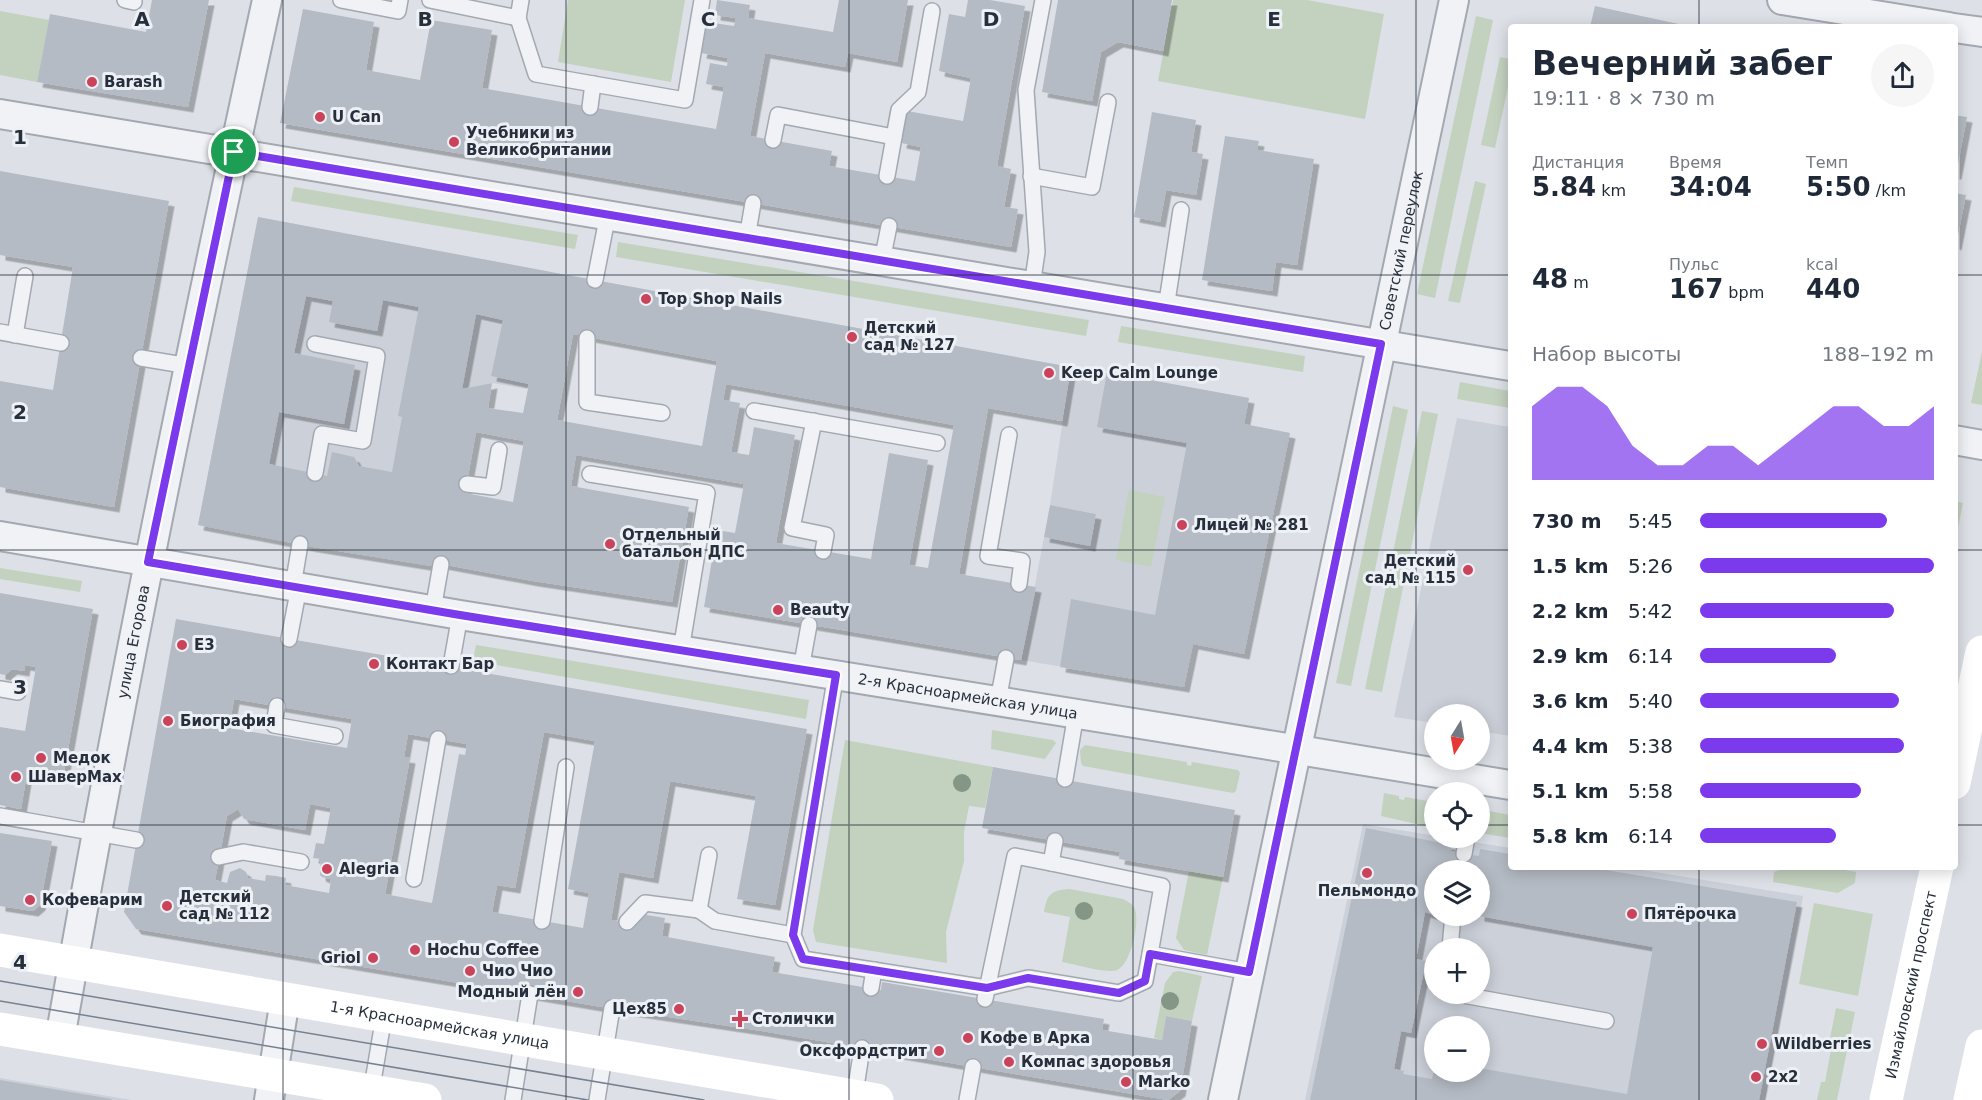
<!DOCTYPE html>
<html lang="ru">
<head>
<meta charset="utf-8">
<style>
  body { margin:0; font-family:"DejaVu Sans",sans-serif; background:#f6f6f7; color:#1f2937; height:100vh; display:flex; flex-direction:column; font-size:22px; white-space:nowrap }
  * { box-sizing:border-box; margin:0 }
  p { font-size:20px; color:#747a83 }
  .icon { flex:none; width:33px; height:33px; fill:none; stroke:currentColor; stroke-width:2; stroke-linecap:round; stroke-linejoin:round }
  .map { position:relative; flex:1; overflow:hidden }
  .drawer { position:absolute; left:1508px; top:24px; width:450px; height:846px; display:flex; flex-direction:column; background:#fff; border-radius:6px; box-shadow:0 3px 15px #0003 }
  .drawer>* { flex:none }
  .needle { width:39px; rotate:191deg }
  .buttons { position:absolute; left:1424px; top:704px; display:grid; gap:12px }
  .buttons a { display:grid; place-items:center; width:66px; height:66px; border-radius:50%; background:#fff; box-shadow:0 3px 15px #0003; font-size:30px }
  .pin { position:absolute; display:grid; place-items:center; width:51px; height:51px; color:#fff; margin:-26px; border:3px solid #fff; border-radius:50%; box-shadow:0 2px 6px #0007 }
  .round { display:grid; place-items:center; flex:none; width:63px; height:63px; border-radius:32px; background:#f6f6f7 }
  .head { display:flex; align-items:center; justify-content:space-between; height:102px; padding:0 24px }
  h1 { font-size:33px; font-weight:600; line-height:45px }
  .stats { display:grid; grid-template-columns:repeat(3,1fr); gap:9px; height:102px; padding:6px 24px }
  .stats div { display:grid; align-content:center }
  .stats b { font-size:26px; font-weight:600 }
  .stats small { font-size:16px; font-weight:400 }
  .stats p { font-size:16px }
  .chart { height:168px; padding:12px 24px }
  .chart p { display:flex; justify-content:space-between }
  .chart svg { width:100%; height:108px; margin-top:6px; fill:#7c3aed; opacity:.7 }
  ul { padding:0 24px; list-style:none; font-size:20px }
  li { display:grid; grid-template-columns:96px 72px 1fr; align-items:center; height:45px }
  li i { height:15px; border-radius:8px; background:#7c3aed }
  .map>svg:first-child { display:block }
  .built { fill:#cbd0d9; fill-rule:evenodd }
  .green { fill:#c3d1bf }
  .building { fill:#b5bbc4; fill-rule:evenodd; filter:url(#shadow) }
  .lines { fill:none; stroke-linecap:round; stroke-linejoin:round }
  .service-casing { stroke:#a3a8b1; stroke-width:18 }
  .minor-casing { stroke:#a3a8b1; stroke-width:32 }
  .service { stroke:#f0f2f5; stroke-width:15 }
  .minor { stroke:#f0f2f5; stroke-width:28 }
  .secondary { stroke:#fff; stroke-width:33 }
  .tram { stroke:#778190; stroke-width:1.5 }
  .tree { fill:#849685 }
  .route-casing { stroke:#fff; stroke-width:12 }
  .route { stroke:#7c3aed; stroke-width:8 }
  .grid { fill:none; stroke:#272f3d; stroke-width:1.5; stroke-opacity:0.55 }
  .poi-dot { fill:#cb435a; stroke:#edf0f5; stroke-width:2 }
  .labels { text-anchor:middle; stroke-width:6; stroke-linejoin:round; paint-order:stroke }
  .poi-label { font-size:15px; font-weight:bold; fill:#272f3d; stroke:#edf0f5; text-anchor:start }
  .street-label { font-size:15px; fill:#272f3d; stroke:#edf0f5 }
  .grid-label { font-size:20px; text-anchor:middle; font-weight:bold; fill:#272f3d; stroke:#edf0f5; stroke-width:6; stroke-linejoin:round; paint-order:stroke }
</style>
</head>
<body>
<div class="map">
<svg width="1982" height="1100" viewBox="0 0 1982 1100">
  <defs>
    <filter id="shadow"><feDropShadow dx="5.5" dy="5.5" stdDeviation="0" flood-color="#0004"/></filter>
  </defs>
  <rect width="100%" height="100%" fill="#dde1e7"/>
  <g class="built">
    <path d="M258,217l293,55 -24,117 -35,-6 -30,6 -31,177 -118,-19 -115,-22z"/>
    <path d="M1071,367l178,31 -5,26 46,9 -46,221 -51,-10 -9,43 -163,-27 23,-123 46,8 6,-31 -46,-9z"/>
    <path d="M1457,418l53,9v309l-31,-5v-17h-45v9l-40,-6z"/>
    <path d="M1363,824l147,24v19h114l179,29 -38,204h-460zM1434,870h45v45h-45zM1434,948h45v45h-45zM1434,1026h45v45h-45z"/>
    <path d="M0,1078l132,22h-132z"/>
  </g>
  <g class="green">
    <path d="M568,0h117l-14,82 -113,-20z"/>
    <path d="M1173,0h134l77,14 -19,105 -207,-38z"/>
    <path d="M0,11l49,9 -12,62 -37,-7z"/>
    <path d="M1476,16l17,4 -58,278 -18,-4z"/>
    <path d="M1500,57l10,2v19l-15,70 -14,-3z"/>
    <path d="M1475,181l11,3 -26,119 -12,-2z"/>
    <path d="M294,187l284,48 -3,14 -284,-48z"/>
    <path d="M618,242l471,78 -3,16 -470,-79z"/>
    <path d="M1121,326l184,30 -2,16 -185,-30z"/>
    <path d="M1982,351v54l-11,-2z"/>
    <path d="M1460,382l50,9v17l-53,-9z"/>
    <path d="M1393,406l15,4 -57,276 -15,-3z"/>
    <path d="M1422,411l16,3 -56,278 -17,-3z"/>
    <path d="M1129,490l36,7 -14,70 -35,-7z"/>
    <path d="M1955,501l8,2 -8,39 -1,-41z"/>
    <path d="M0,568l82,13 -2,11 -80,-13z"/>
    <path d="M476,645l333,55 -3,19 -333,-58z"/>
    <path d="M992,730l61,10 3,3 -11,16 -54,-10z"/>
    <path d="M845,740l148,27 -8,41 -16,-2 -5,26v29l-18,71 1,31 -131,-21 -3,-12z"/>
    <path d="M1085,745l102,17v3l4,1 1,-4 46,8 2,3 -4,18 -3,2 -150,-27 -2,-3 -1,-13z"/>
    <path d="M1384,793l15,3v3l5,1 1,-3 29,5v26l-53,-12z"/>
    <path d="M1489,811l21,4v23l-31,-5 2,-21 7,1z"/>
    <path d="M1787,867h39l30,5 -1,11 -17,10 -65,-11 1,-10z"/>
    <path d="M1189,871l34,6 -16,78 -23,-5 -8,-12z"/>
    <path d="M1070,889l53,10c4,2 8,4 11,8 7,12 -3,58 -17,63 -12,4 -42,-6 -55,-8l8,-45 -26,-5c3,-18 7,-22 26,-23z"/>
    <path d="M1814,903l59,11 -15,82 -59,-12z"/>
    <path d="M1179,971l23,5 -10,45 -26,-5 -4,24 -8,-2 11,-55 8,-11z"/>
    <path d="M1836,1008l19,4 -18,88h-20l4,-18h4l8,-43 -3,-1z"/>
  </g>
  <g class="building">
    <path d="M152,0h57l-21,107 -151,-25 13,-68 96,18z"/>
    <path d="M717,0l33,5 -2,13 85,14 6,-32h69l-11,62 -49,-9 -3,14 -80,-14 -15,83 82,15 -3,15 86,15 6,-34 -20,-4 6,-32 56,10 8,-43 -32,-7 10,-57 16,3 3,-17h22l35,6 -28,160 14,3 -7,38 14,2 -7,38 -731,-124 23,-114 71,13 -8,48 54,10 11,-60 61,10 -10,58 234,41 8,-42 -18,-3 4,-21 17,3 1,-8 -27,-5 6,-31 27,4 2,-8 -21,-3z"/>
    <path d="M1058,0h114l-9,51 -45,-9 -17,10 -9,49 -50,-9z"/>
    <path d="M1595,6l93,20v1h-98z"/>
    <path d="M1152,112l44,8 -5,32 12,2 -7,41 -30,-5 -6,32 -26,-5z"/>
    <path d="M1954,115l13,2 -11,57h-2z"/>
    <path d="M1225,136l34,5 -2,9 57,9 -17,106 -21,-3 -4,29 -70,-11z"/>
    <path d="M0,171l169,30 -55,306 -114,-20v-106l53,9 20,-123 -73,-12z"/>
    <path d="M1954,193l12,2 -10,50 -2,-1z"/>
    <path d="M258,217l293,55 520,95 -9,54 -74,-13 -29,166 77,13 -15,73 -317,-53 13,-77 18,3 9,-49 -168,-29 -5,31 118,21 -17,95 -139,-21 -92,-17 -10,2 -118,-19 -115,-22zM306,296l27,5 -4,21 48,9 6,-31 36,7 -21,109 4,1 -10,55 -33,-6 -5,-9 -22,-5 -5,24 -58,-12 10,-52 65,12 11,-59 -61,-12zM476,314l27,6 -12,56 38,8 -6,29 -35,-5 4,-25 -30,6zM573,334l144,27 -15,85 -145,-26zM726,384l228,41 -26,143 -19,-3 19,-105 -39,-7 -18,106 -95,-16 19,-108 -41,-8 -5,28 -18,-3 9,-49 -17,-3zM476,432l48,9 -11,61 -48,-9z"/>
    <path d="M1107,372l142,26 -5,26 46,9 -46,221 -51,-10 -9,43 -124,-20 11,-68 84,16 32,-172 -90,-16z"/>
    <path d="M1050,505l46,9 -6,32 -46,-9z"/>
    <path d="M0,593l93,16 -29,163 -30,-5 -4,3 -3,3 -6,36 -21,-4v-78l25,4 11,-64 -11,-2 -1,6 -12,-2 -7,6 -5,-1z"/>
    <path d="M176,619l631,110 -32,176 -38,-6 19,-103 -86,-15 -17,97 -34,-6 -8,48 27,4 2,-10 25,4 -3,18 113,21 -3,15 109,18 1,-8 222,37 -2,11 60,10 4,-24 26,5 -12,70 -12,9 -406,-69 -166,-25 -460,-77 -12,-17zM234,699l118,20 -5,29 -118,-20zM544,732l51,9 -27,148 21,4 -6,35 -91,-16 5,-27 18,3zM408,734l59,10 -2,11 -6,-1 -27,149 -47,-9 25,-136 -6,-1zM310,804l21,4 -7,36 -8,-1 -3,15 8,1 -1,16 2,2 9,2 -2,14 -44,-8 1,-7 -10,-2 -10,-1 -1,6 -17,-3 -2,-6 -6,-4 -10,4 -3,11 -12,-3 12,-64 11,-7 6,10 61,11z"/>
    <path d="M993,767l242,43 -12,67 -104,-18 1,-7 -138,-24z"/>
    <path d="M1366,828l86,17 -1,6 13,3 15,2 1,-7 30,5v13h78l209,35 -38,198h-449zM1434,870h45v46l174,31 -26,147 -148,-26v3h-45l-2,8 -29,-5 1,-3 -10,-2 7,-38 10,2 15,-72 -10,-2 9,-47 9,3z"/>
    <path d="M0,833l52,8 -12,64 -7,6 -33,-5z"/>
    <path d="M0,1080l112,19 -1,1h-111z"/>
  </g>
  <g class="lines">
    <g class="service-casing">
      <g id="service">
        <path d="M125,0l9,2v-2"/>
        <path d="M341,0l57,11 2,-11"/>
        <path d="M430,0l88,18 3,-18"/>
        <path d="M518,18l18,56 149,26 17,-100"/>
        <path d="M590,107l3,-23"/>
        <path d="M773,140l5,-25 116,22 5,-27 19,-18 14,-81"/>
        <path d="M887,176l7,-39"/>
        <path d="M1031,176l61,11 16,-85"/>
        <path d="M747,238l6,-35"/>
        <path d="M882,261l7,-35"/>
        <path d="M595,280l13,-66"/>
        <path d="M1032,286l5,-34 -11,-162 17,-90"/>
        <path d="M1166,308l15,-98"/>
        <path d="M0,332l61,11"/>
        <path d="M15,335l10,-59"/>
        <path d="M587,338v64l75,11"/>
        <path d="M141,358l48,8"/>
        <path d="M754,411l183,32"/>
        <path d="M814,421l-22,107 34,7 -3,16"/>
        <path d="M1009,435l-21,121 34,5 -3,23"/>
        <path d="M315,473l7,-39 41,7 14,-85 -62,-12"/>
        <path d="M590,474l117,19 -26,157"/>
        <path d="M467,484l26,3 6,-37"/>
        <path d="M293,586l7,-42"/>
        <path d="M433,610l8,-46"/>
        <path d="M289,639l10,-52"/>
        <path d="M451,666l9,-51"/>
        <path d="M801,669l8,-44"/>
        <path d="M836,674l-43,261 10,24 184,29 41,-10 91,15 26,-12 5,-27"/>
        <path d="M0,689l18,3"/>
        <path d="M998,701l8,-43"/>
        <path d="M277,706l-3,19 61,11"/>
        <path d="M1065,779l11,-65"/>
        <path d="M0,816l136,24"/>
        <path d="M1464,854l3,-17"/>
        <path d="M219,857l24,-5 58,10"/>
        <path d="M1051,863l111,23 -12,68 99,18"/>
        <path d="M414,879l24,-140"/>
        <path d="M699,910l16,11 78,14"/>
        <path d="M542,921l24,-154"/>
        <path d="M627,922l18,-19 54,7 10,-55"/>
        <path d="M1450,948l3,-33"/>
        <path d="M871,988l3,-18"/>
        <path d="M1452,993l154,28"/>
        <path d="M985,999l30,-143 36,7 4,-22"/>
        <path d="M371,1093l13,-77"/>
        <path d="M513,1100l17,-106"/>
        <path d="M597,1100l15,-92"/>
        <path d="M854,1100l8,-52"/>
        <path d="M967,1100l6,-33"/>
      </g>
    </g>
    <g class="minor-casing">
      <g id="minor">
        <path d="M1782,0l167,27"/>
        <path d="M1954,28l28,4"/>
        <path d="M0,114l1510,252"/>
        <path d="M1954,440l28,5"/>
        <path id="s1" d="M0,536l460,79 730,117 320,53"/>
        <path id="s2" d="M60,1039c60,-348 132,-694 207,-1039"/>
        <path d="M269,1100l16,-101"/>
        <path id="s3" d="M1223,1100l231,-1100"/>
      </g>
    </g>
    <use href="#service" class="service"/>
    <use href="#minor" class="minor"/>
    <g class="secondary">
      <path d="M1954,783l28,-131"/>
      <path id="s4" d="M0,950l877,150"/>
      <path d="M0,1029l425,71"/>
      <path id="s5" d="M1886,1100l51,-233"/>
      <path d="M1970,1100l12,-54"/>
    </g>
    <g class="tram">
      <path d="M0,981l704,119"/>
      <path d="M0,1001l588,99"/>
    </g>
  </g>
  <g class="tree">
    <circle cx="962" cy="783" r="9"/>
    <circle cx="1084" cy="911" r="9"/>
    <circle cx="1170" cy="1001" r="9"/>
  </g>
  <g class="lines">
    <g class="route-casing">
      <path id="route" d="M234,152l1147,192 -132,628 -99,-18 -5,27 -26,12 -91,-15 -41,10 -184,-29 -10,-24 43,-260 -376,-60 -312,-53z"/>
    </g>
    <use href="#route" class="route"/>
  </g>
  <path class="grid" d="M283,0v1100M566,0v1100M849,0v1100M1133,0v1100M1416,0v1100M1699,0v27M0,275h1510M1954,275h28M0,550h1510M1954,550h28M0,825h1434M1479,825h31M1954,825h28M1699,867v233"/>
  <g class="poi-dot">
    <circle cx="92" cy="82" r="6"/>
    <circle cx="320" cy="117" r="6"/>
    <circle cx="454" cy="142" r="6"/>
    <circle cx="646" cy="299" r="6"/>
    <circle cx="852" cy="337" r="6"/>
    <circle cx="1049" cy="373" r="6"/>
    <circle cx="1182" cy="525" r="6"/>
    <circle cx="610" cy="544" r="6"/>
    <circle cx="1468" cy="570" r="6"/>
    <circle cx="778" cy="610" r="6"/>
    <circle cx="182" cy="645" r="6"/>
    <circle cx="374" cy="664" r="6"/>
    <circle cx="168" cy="721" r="6"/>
    <circle cx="41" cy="758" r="6"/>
    <circle cx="16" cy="777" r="6"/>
    <circle cx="327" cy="869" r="6"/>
    <circle cx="1367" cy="873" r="6"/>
    <circle cx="30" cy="900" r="6"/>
    <circle cx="167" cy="906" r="6"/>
    <circle cx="1632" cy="914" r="6"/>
    <circle cx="415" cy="950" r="6"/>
    <circle cx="373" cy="958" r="6"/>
    <circle cx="470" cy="971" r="6"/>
    <circle cx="578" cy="992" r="6"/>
    <circle cx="679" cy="1009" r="6"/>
    <path d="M737 1010h6v6h6v6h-6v6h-6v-6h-6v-6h6z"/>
    <circle cx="968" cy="1038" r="6"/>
    <circle cx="1762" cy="1044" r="6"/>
    <circle cx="939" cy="1051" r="6"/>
    <circle cx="1009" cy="1062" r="6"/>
    <circle cx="1756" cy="1077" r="6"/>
    <circle cx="1126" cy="1082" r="6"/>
  </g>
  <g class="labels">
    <g class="poi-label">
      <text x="104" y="87">Barash</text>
      <text x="332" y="122">U Can</text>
      <text x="466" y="138">Учебники из<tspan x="466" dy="17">Великобритании</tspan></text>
      <text x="658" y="304">Top Shop Nails</text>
      <text x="864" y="333">Детский<tspan x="864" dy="17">сад № 127</tspan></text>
      <text x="1061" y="378">Keep Calm Lounge</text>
      <text x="1194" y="530">Лицей № 281</text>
      <text x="622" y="540">Отдельный<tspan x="622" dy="17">батальон ДПС</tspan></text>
      <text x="1456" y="566" text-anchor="end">Детский<tspan x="1456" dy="17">сад № 115</tspan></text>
      <text x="790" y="615">Beauty</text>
      <text x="194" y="650">E3</text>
      <text x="386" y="669">Контакт Бар</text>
      <text x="180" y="726">Биография</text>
      <text x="53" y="763">Медок</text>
      <text x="28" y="782">ШаверMax</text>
      <text x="339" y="874">Alegria</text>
      <text x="1367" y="896" text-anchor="middle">Пельмондо</text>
      <text x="179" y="902">Детский<tspan x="179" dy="17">сад № 112</tspan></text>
      <text x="42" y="905">Кофеварим</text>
      <text x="1644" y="919">Пятёрочка</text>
      <text x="427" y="955">Hochu Coffee</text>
      <text x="361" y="963" text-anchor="end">Griol</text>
      <text x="482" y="976">Чио Чио</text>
      <text x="566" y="997" text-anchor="end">Модный лён</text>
      <text x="667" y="1014" text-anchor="end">Цех85</text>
      <text x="752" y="1024">Столички</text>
      <text x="980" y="1043">Кофе в Арка</text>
      <text x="1774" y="1049">Wildberries</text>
      <text x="927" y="1056" text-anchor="end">Оксфордстрит</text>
      <text x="1021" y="1067">Компас здоровья</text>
      <text x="1768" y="1082">2x2</text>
      <text x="1138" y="1087">Marko</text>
    </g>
    <g class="street-label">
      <text dy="5" stroke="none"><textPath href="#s3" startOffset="868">Советский переулок</textPath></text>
      <text dy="5" stroke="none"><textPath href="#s2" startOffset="404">улица Егорова</textPath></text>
      <text dy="5" stroke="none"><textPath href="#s1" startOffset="981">2-я Красноармейская улица</textPath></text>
      <text dy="5" stroke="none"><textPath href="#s5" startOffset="118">Измайловский проспект</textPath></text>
      <text dy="5" stroke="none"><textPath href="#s4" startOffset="446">1-я Красноармейская улица</textPath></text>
    </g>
  </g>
  <g class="grid-label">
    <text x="142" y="26">A</text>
    <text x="425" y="26">B</text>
    <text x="708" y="26">C</text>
    <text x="991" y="26">D</text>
    <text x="1274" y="26">E</text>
    <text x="20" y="144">1</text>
    <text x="20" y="419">2</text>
    <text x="20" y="694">3</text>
    <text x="20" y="969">4</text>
  </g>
</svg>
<div class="buttons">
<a><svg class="needle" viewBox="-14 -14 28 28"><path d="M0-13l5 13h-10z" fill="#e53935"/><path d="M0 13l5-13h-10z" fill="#747a83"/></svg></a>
<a><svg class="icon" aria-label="locate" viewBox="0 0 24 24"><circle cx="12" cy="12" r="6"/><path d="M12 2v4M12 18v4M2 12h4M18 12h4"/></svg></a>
<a><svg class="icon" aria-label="layers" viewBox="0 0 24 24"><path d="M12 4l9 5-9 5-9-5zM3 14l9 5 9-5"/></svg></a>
<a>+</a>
<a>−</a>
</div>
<div class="pin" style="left:234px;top:152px;background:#1e9e55"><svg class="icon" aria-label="arrive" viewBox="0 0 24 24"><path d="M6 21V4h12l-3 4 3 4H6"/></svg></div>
<section class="drawer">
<div class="head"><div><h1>Вечерний забег</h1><p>19:11 · 8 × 730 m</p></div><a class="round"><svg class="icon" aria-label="share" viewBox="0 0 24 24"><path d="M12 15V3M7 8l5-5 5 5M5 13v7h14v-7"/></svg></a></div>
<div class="stats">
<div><p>Дистанция</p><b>5.84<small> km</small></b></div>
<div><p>Время</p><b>34:04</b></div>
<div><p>Темп</p><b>5:50<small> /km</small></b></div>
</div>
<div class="stats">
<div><b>48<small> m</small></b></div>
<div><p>Пульс</p><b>167<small> bpm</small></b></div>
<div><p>kcal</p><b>440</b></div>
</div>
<div class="chart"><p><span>Набор высоты</span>188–192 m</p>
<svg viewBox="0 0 160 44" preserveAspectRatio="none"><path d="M0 44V14L10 6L20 6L30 14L40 30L50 38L60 38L70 30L80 30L90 38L100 30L110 22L120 14L130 14L140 22L150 22L160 14V44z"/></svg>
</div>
<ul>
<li><b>730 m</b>5:45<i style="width:80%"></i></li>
<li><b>1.5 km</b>5:26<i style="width:100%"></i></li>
<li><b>2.2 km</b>5:42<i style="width:83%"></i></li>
<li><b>2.9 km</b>6:14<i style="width:58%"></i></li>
<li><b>3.6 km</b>5:40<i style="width:85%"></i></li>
<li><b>4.4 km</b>5:38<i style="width:87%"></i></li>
<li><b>5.1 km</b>5:58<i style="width:69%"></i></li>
<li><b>5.8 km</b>6:14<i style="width:58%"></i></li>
</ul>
</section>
</div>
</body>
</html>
